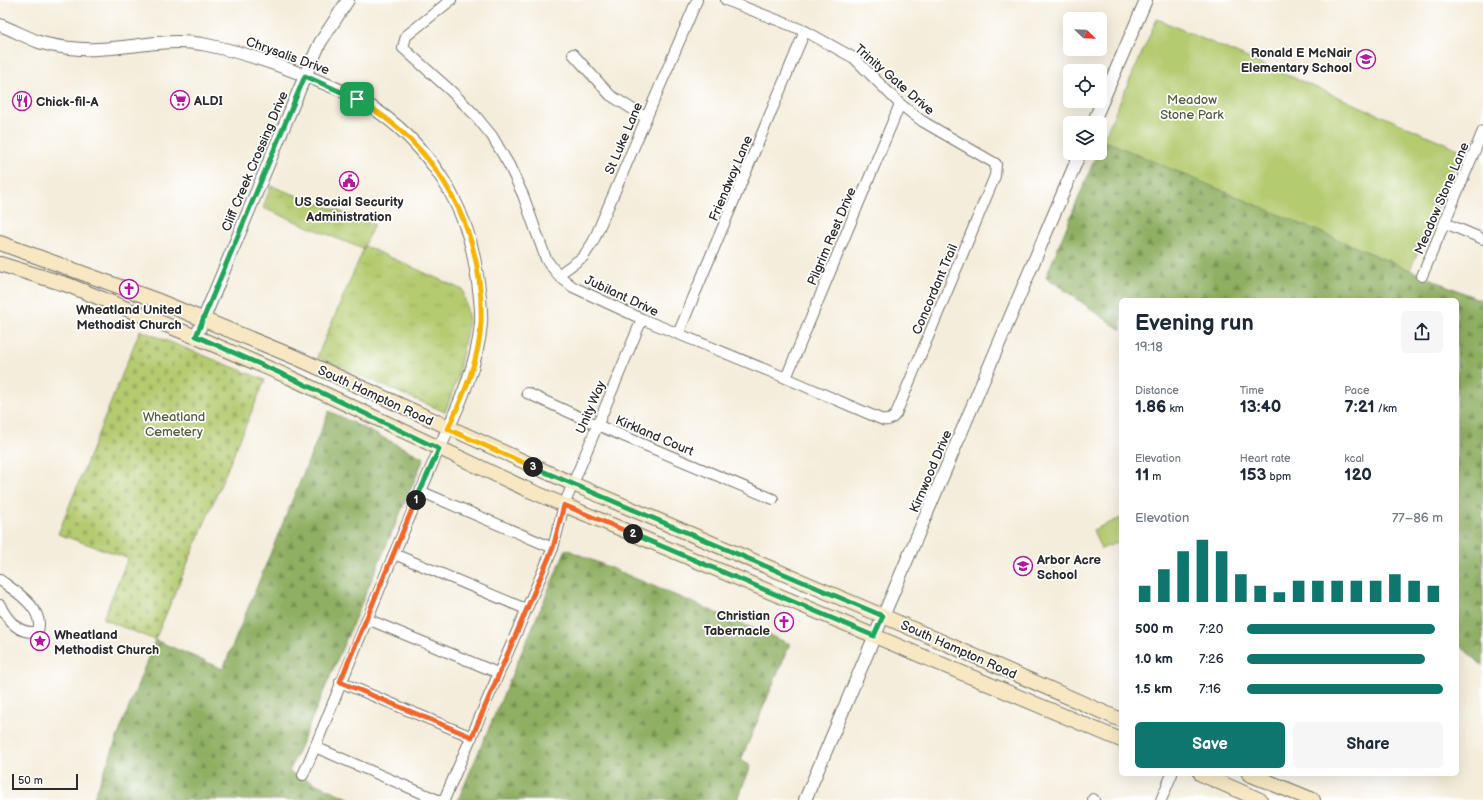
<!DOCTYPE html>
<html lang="en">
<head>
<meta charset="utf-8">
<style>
  body { margin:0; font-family:"Balsamiq Sans",sans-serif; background:#f6f6f7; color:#1f2937; height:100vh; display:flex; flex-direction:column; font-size:15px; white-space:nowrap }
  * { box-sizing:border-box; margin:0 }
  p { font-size:13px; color:#747a83 }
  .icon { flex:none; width:22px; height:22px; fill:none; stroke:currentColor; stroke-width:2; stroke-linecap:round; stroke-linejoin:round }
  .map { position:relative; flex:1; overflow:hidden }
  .sheet { position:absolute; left:1119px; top:298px; width:340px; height:478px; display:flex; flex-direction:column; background:#fff; border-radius:6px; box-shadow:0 4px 16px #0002 }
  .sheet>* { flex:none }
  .needle { width:26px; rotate:113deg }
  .tools { position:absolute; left:1063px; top:12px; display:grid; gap:8px }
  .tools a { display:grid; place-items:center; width:44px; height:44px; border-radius:6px; background:#fff; box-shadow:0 4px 16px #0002; font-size:20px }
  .scale { position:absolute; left:12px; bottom:10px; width:66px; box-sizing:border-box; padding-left:4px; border:2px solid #2b2b2b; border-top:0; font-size:11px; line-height:14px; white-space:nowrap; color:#2b2b2b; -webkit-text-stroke:3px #fff; paint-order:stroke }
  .pin { position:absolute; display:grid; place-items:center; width:34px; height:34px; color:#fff; margin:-17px; border-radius:8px; box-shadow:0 2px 6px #0006 }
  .km { position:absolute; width:20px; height:20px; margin:-10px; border-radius:50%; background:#222; color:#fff; font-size:11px; line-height:20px; text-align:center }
  .round { display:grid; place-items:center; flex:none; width:42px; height:42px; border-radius:6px; background:#f6f6f7 }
  .head { display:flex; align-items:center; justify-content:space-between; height:68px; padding:0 16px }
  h1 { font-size:22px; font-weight:800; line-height:30px }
  .figures { display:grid; grid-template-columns:repeat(3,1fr); gap:6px; height:68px; padding:4px 16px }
  .figures div { display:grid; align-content:center }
  .figures b { font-size:17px; font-weight:800 }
  .figures small { font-size:11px; font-weight:400 }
  .figures p { font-size:11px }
  .chart { height:112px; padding:8px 16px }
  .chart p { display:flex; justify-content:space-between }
  .chart svg { width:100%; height:72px; margin-top:4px; stroke:#0f766e; stroke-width:6 }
  .cta { display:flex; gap:8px; margin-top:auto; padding:8px 16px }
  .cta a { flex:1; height:46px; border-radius:6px; background:#0f766e; color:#fff; font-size:16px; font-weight:800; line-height:46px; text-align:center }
  .cta a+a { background:#f6f6f7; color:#1f2937 }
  ul { padding:0 16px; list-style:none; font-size:13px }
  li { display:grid; grid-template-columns:64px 48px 1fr; align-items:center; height:30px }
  li i { height:10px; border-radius:5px; background:#0f766e }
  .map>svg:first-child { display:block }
  .grass { fill:url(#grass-tufts); stroke:#707b4d }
  .forest { fill:url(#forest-firs); stroke:#5d6d46 }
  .cemetery { fill:url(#cemetery-stones); stroke:#707b4d }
  .park { fill:#b4cb6f; stroke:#707b4d }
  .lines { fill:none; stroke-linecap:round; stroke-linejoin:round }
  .minor-casing { stroke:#716f69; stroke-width:12 }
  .tertiary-casing { stroke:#716f69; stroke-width:14 }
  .secondary-casing { stroke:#716f69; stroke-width:16 }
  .minor { stroke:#fff; stroke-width:10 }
  .tertiary { stroke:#fff; stroke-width:12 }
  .secondary { stroke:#f7e8c3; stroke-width:14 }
  .split-1-casing { stroke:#fff; stroke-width:8 }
  .split-2-casing { stroke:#fff; stroke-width:8 }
  .split-3-casing { stroke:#fff; stroke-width:8 }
  .split-4-casing { stroke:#fff; stroke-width:8 }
  .split-1 { stroke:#22a559; stroke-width:5 }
  .split-2 { stroke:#f0652b; stroke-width:5 }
  .split-3 { stroke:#22a559; stroke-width:5 }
  .split-4 { stroke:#f5b400; stroke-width:5 }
  .labels { text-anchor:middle; stroke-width:3.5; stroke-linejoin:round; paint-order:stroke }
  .poi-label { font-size:13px; font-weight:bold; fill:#2b2b2b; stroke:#fff; text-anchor:start }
  .street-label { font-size:13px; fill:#2b2b2b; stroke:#fff }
  .park-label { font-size:13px; fill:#545b3f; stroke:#fff }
</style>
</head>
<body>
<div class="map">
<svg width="1483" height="800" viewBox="0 0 1483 800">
  <defs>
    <pattern id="grass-tufts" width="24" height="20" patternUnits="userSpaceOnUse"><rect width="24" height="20" fill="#b4cb6f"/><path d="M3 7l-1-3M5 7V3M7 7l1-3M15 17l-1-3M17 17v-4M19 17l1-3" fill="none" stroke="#9bae60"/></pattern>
    <pattern id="forest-firs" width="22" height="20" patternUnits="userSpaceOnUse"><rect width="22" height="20" fill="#8faf62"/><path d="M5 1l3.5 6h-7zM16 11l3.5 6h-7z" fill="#758f51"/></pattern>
    <pattern id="cemetery-stones" width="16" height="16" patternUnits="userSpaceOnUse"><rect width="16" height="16" fill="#b4cb6f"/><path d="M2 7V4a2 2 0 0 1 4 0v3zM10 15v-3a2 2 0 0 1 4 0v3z" fill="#9bae60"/></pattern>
  </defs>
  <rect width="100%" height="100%" fill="#fff"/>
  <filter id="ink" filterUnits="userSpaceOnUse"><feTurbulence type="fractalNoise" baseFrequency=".025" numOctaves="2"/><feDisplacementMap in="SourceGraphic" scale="8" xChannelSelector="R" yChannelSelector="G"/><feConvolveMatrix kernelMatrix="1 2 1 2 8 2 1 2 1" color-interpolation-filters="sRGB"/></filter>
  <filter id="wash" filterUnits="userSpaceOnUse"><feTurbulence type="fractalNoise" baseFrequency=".012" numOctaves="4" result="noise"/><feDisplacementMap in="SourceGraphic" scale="16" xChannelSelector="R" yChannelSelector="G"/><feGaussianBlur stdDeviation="0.9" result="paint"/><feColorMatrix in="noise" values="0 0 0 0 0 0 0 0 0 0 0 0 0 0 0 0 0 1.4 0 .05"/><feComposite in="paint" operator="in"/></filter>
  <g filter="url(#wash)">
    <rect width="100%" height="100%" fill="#f4eddb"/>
    <g class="grass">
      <path d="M271,186l103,38 -11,25 -100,-41z"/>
      <path d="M365,246l98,44 6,30 -12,60 -12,32 -128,-55z"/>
    </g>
    <g class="forest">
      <path d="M1103,140l380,161v365l-26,-23v-343h-336v30l-75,-53 51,-124h3z"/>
      <path d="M329,411l95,47 -135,314 64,28h-260l62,-160 68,29z"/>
      <path d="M566,549l224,95 -49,116 10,6 -14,34h-279z"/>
    </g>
    <path class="cemetery" d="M140,330l125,50 -110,260 -52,-21 25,-61 -70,-24z"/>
    <g class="park">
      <path d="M1157,19l304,131 -51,120 -307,-130z"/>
      <path d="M1121,518v23l-20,8 -8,-19z"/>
    </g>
  </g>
  <g filter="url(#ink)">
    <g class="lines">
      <g class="minor-casing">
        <g id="minor">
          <path d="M451,0l-45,36 -3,12 48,43 23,23 18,22 17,29 14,30 23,64 12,16 15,12 69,32 144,59 97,42c6,1 9,-1 13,-6l99,-238 1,-12 -74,-43 -22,-17 -46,-46 -49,-27 -79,-31"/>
          <path d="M573,54l37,41 35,22"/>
          <path d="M1445,223l38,16"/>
          <path d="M558,275l25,-18 10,-15 104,-242"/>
          <path d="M1422,276l61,-145"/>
          <path d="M678,334l127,-303"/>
          <path d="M786,378l114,-274"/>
          <path d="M527,393l70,32 176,74"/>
          <path d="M420,491l133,57"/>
          <path d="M394,554l132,55"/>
          <path d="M0,580c15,11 45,29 38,51 -18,5 -31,-11 -38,-26"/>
          <path d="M367,619l131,54"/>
          <path d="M340,682l132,55"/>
          <path d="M303,775l12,-28"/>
          <path d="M1093,799l1,1"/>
          <path d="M438,800l-123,-53 79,-193 45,-105"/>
          <path d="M444,800l109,-252 11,-43 78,-186"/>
          <path d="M1161,800l11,-26"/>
        </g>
      </g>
      <g class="tertiary-casing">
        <g id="tertiary">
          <path d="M0,25c13,5 26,12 39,17 15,5 42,8 58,7 35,-1 69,-11 105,-5 36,7 70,18 104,32 25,10 51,20 73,36 52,37 88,94 97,158 3,17 6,36 5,54 -4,44 -24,85 -42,125"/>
          <path d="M1093,123l53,-123"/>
          <path d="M196,337l109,-261 15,-33 28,-43"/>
          <path d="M805,800l275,-647"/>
        </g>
      </g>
      <g class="secondary-casing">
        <g id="secondary">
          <path d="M0,243l156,57 141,58 276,126 310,132 238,104"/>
          <path d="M0,264l68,21 128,52 93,40 235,111 597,252"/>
          <path d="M1201,774l59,26"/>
          <path d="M1249,774l64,26"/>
        </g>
      </g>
      <use href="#minor" class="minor"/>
      <use href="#tertiary" class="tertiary"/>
      <use href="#secondary" class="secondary"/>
    </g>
  </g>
  <g class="lines" filter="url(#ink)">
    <g class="split-1-casing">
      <path id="split-1" d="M357,99l-52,-23 -109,260 93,41 150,72 -23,51"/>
    </g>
    <g class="split-2-casing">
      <path id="split-2" d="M416,500l-76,182 132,55 81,-189 11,-43 69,29"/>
    </g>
    <g class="split-3-casing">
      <path id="split-3" d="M533,467l350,149 -9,20 -241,-102"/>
    </g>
    <g class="split-4-casing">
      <path id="split-4" d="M357,99c81,47 127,129 124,223 -1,37 -18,74 -33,107l85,38"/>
    </g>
    <use href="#split-1" class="split-1"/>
    <use href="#split-2" class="split-2"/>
    <use href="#split-3" class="split-3"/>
    <use href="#split-4" class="split-4"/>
  </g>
  <defs>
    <g id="school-ring" transform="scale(1)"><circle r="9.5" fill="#fff" stroke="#b5179e" stroke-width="1.5"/><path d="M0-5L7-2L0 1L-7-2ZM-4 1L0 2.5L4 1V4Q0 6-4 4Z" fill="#b5179e"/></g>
    <g id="supermarket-ring" transform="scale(1)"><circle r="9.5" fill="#fff" stroke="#b5179e" stroke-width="1.5"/><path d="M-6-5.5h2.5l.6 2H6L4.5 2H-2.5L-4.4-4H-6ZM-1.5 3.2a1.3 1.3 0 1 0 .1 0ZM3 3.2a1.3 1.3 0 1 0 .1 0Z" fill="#b5179e"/></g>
    <g id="restaurant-ring" transform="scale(1)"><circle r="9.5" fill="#fff" stroke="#b5179e" stroke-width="1.5"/><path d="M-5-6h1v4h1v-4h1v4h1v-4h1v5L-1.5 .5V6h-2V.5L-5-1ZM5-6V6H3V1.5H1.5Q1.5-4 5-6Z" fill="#b5179e"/></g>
    <g id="civic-ring" transform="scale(1)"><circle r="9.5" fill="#fff" stroke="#b5179e" stroke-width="1.5"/><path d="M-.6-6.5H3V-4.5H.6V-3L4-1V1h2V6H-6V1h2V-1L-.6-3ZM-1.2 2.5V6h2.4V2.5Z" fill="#b5179e"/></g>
    <g id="church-ring" transform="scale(1)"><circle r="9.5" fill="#fff" stroke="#b5179e" stroke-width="1.5"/><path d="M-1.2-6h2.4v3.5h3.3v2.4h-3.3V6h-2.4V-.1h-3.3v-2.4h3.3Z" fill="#b5179e"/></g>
    <g id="sight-ring" transform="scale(1)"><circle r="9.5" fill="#fff" stroke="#b5179e" stroke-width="1.5"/><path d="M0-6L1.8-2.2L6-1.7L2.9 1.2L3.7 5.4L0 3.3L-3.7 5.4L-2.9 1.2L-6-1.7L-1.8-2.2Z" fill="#b5179e"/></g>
  </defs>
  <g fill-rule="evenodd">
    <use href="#school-ring" x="1366" y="59"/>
    <use href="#supermarket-ring" x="180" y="100"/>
    <use href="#restaurant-ring" x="22" y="101"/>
    <use href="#civic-ring" x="349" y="181"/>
    <use href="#church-ring" x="129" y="289"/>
    <use href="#school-ring" x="1023" y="566"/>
    <use href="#church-ring" x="784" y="622"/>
    <use href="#sight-ring" x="40" y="641"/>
  </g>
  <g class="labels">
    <g class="poi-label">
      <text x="1352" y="57" text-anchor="end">Ronald E McNair<tspan x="1352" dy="15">Elementary School</tspan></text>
      <text x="194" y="105">ALDI</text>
      <text x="36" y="106">Chick-fil-A</text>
      <text x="349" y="206" text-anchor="middle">US Social Security<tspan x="349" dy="15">Administration</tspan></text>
      <text x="129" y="314" text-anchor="middle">Wheatland United<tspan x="129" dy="15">Methodist Church</tspan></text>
      <text x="1037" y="564">Arbor Acre<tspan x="1037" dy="15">School</tspan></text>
      <text x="770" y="620" text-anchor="end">Christian<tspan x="770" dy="15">Tabernacle</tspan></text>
      <text x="54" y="639">Wheatland<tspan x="54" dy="15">Methodist Church</tspan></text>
    </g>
    <g class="street-label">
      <text transform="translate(288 55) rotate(20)" y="5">Chrysalis Drive</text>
      <text transform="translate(895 79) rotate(41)" y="5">Trinity Gate Drive</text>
      <text transform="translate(623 138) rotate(-67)" y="5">St Luke Lane</text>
      <text transform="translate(254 161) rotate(-67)" y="5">Cliff Creek Crossing Drive</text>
      <text transform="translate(730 178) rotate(-67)" y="5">Friendway Lane</text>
      <text transform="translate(1441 198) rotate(-67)" y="5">Meadow Stone Lane</text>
      <text transform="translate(831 236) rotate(-67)" y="5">Pilgrim Rest Drive</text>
      <text transform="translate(934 289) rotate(-67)" y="5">Concordant Trail</text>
      <text transform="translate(622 295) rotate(25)" y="5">Jubilant Drive</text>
      <text transform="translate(376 395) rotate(25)" y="5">South Hampton Road</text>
      <text transform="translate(590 407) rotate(-67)" y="5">Unity Way</text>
      <text transform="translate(655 435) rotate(23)" y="5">Kirkland Court</text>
      <text transform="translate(930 471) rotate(-67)" y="5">Kirnwood Drive</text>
      <text transform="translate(959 649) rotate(24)" y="5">South Hampton Road</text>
    </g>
    <g class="park-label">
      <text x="1192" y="104">Meadow<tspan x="1192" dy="15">Stone Park</tspan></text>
      <text x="174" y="421">Wheatland<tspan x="174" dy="15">Cemetery</tspan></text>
    </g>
  </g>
</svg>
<div class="tools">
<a><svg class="needle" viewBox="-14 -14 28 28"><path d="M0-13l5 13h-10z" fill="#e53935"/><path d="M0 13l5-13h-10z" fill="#747a83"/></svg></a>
<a><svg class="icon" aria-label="locate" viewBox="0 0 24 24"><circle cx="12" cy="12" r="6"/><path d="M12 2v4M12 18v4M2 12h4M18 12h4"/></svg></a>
<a><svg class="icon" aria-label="layers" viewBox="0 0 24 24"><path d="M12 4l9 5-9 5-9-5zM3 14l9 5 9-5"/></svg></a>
</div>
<div class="scale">50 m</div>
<div class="pin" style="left:357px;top:99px;background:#1e9e55"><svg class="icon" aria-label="arrive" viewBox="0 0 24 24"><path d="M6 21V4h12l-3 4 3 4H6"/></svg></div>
<b class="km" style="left:416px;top:500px">1</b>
<b class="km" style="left:633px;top:534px">2</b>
<b class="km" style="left:533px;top:467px">3</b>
<section class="sheet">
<div class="head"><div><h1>Evening run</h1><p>19:18</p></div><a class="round"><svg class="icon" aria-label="share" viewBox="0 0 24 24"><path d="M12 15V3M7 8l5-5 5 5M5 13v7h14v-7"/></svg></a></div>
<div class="figures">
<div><p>Distance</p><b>1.86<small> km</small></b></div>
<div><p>Time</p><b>13:40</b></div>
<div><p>Pace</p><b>7:21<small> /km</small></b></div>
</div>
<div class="figures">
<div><p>Elevation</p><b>11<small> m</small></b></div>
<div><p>Heart rate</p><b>153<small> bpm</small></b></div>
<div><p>kcal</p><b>120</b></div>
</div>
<div class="chart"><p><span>Elevation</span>77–86 m</p>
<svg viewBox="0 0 160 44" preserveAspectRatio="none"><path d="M5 44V34M15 44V24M25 44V13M35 44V6M45 44V13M55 44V27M65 44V34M75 44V38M85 44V31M95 44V31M105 44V31M115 44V31M125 44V31M135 44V27M145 44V31M155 44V34"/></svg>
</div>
<ul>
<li><b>500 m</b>7:20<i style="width:96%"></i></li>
<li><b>1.0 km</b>7:26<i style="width:91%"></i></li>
<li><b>1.5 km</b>7:16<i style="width:100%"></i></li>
</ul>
<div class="cta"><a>Save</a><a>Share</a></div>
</section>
</div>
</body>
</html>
